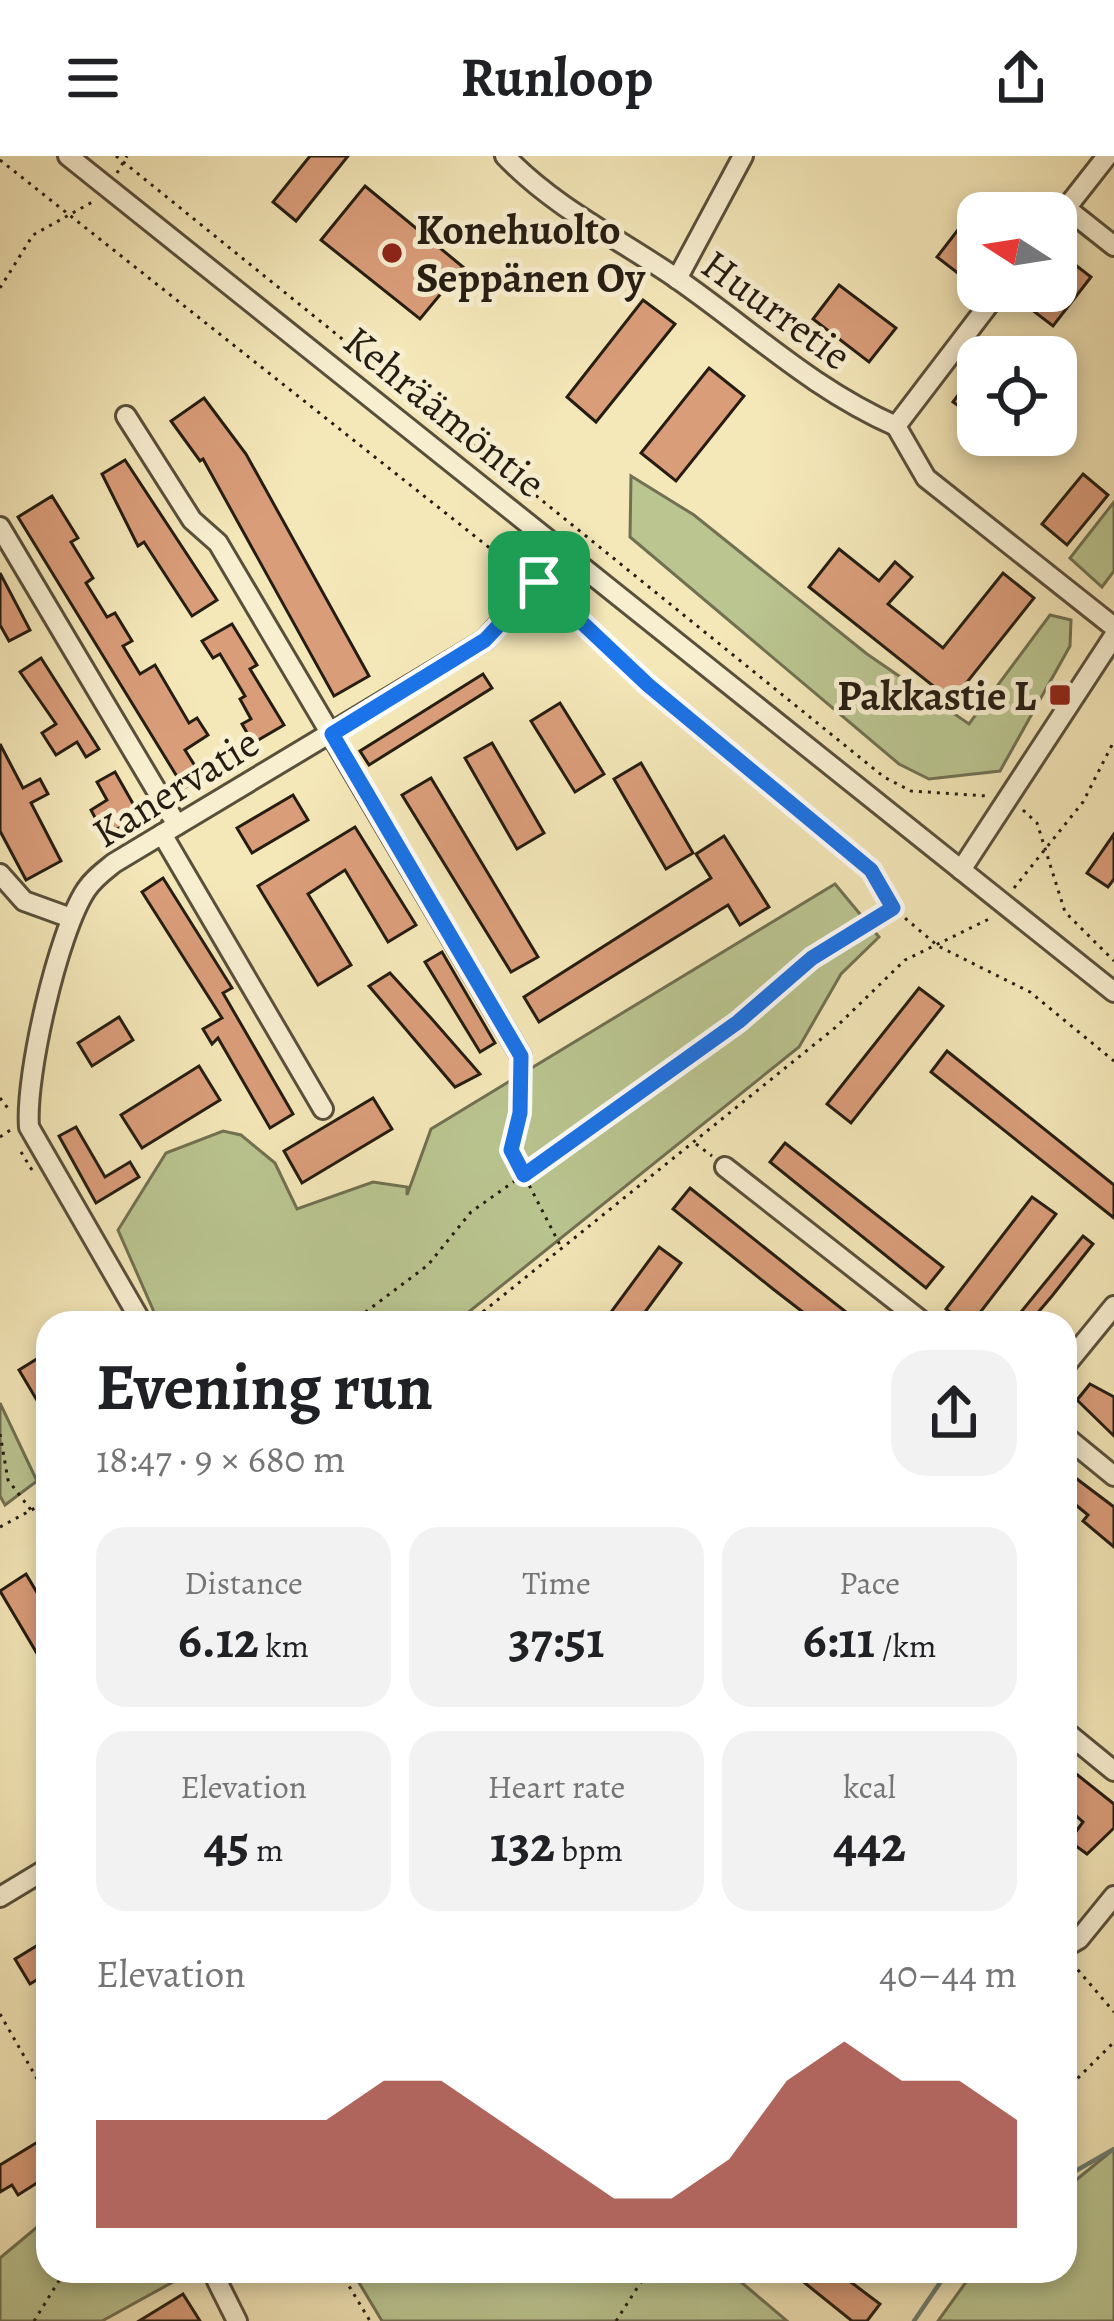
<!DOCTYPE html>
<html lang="en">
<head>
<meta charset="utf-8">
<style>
  body { margin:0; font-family:Alegreya,serif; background:#f2f2f2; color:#202124; height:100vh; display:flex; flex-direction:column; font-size:45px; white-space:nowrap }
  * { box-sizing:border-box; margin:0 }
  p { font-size:39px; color:#757577 }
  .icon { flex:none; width:66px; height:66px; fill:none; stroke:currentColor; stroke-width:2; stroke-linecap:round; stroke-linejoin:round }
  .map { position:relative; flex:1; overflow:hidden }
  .sheet { position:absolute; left:36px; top:1155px; width:1041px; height:972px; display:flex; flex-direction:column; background:#fff; border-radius:36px; box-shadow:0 6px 18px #0003 }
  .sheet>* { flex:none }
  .needle { width:78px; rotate:282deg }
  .controls { position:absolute; left:957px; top:36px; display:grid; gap:24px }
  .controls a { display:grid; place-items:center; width:120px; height:120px; border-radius:24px; background:#fff; box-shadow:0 6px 18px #0003; font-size:60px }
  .pin { position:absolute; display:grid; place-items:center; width:102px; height:102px; color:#fff; margin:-51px; border-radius:24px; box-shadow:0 6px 18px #0006 }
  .round { display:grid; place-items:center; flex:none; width:126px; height:126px; border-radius:36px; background:#f2f2f2 }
  .summary { display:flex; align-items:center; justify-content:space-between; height:204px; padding:0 60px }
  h1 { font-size:66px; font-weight:700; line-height:90px }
  .stats { display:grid; grid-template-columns:repeat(3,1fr); gap:18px; height:204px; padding:12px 60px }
  .stats div { display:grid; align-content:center; border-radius:30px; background:#f2f2f2; text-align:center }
  .stats b { font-size:51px; font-weight:700 }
  .stats small { font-size:33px; font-weight:400 }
  .stats p { font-size:33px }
  .chart { height:336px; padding:24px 60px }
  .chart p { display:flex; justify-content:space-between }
  .chart svg { width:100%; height:216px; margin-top:12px; fill:#8f2418; opacity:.7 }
  header { display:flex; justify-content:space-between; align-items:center; height:156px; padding:0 60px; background:#fff; font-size:54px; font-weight:700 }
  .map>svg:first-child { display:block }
  .green { fill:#bac590; stroke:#707152; stroke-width:3 }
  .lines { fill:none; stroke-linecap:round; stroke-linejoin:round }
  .stream { stroke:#6c7e72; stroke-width:4.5 }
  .building { fill:#da9d7a; stroke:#251d13; stroke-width:3 }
  .minor-casing { stroke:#59503c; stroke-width:24 }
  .path { stroke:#251d13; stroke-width:3; stroke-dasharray:3 6; stroke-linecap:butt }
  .minor { stroke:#f8efd1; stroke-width:18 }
  .route-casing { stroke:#fff; stroke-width:24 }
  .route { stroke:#1a73e8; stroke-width:15 }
  .poi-dot { fill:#8f2418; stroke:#f8efd1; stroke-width:4.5 }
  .labels { text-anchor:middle; stroke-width:10; stroke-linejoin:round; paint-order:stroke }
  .poi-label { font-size:42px; font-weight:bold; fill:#251d13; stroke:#f8efd1; text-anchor:start }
  .street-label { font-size:42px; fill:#251d13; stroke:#f8efd1 }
</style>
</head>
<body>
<header><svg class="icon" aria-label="menu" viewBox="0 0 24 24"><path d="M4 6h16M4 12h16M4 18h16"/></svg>Runloop<svg class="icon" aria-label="share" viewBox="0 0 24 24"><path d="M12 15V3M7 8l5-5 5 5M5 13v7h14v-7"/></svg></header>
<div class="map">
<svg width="1114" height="2165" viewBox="0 0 1114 2165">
  <rect width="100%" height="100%" fill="#f4e7b8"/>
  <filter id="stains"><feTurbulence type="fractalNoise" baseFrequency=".00167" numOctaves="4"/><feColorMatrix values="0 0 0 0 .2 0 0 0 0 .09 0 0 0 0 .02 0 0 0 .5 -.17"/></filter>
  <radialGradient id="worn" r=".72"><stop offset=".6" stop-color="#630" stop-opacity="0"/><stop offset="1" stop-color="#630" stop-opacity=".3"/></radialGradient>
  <g class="green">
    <path d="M631,320l63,39 173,139 102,70 81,-109 21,5 -1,26 -70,125 -71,8 -30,-15 -269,-227z"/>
    <path d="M1114,346v69l-12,16 -32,-29z"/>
    <path d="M835,728l44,53 -38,37 -42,73 -344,276 -297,-2 -40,-91 48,-77 57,-22 18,4 34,28 22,46 76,-27 34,5v8l24,-66z"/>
    <path d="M0,1247l37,78 -32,24 -5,-9z"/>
    <path d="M1114,1993v172h-176l36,-50h91v-82z"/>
    <path d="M48,2062v53h145l-91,50h-102v-63z"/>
    <path d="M352,2115h376l59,50h-405z"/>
  </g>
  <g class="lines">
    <g class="stream">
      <path d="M1065,2021l49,-28"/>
      <path d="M914,2165l34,-50"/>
    </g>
  </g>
  <g class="building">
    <path d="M310,0h38l-52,65 -23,-19z"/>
    <path d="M365,30l98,81 -43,52 -99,-79z"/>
    <path d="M978,48v64l-10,13 -31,-24z"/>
    <path d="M1056,94l35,27 -38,49 -34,-26 6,-9h31z"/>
    <path d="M839,129l57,43 -27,34 -56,-43z"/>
    <path d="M643,144l32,24 -79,98 -29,-25z"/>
    <path d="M709,212l35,28 -68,85 -35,-28z"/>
    <path d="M978,212v52l-25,-18z"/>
    <path d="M204,242l42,56 123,222 -35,20 -131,-237 -3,2 -29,-40z"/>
    <path d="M125,304l92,140 -25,16 -48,-74 -6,4 -36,-72z"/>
    <path d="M1083,318l25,21 -41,50 -25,-21z"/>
    <path d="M52,340l26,42 -7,4 22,36 -7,5 21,34 8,-4 17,28 -9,5 17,28 15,-9 34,58 8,-5 11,17 -23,15 17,27 -18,11 -166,-271z"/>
    <path d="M839,393l40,32 16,-19 17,15 -24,27 55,44 60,-75 31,25 -82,103 -143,-114z"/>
    <path d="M0,417l30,57 -21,11 -9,-16z"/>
    <path d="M232,468l25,41 -7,4 34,56 -31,18 -11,-19 9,-5 -11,-20 5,-3 -25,-42 -7,4 -11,-17z"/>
    <path d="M41,502l58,91 -13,8 -9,-15 -21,13 -14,-22 14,-9 -36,-52z"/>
    <path d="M483,518l9,14 -123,77 -9,-14z"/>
    <path d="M560,547l44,71 -29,18 -44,-71z"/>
    <path d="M492,587l52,90 -27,16 -52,-91z"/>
    <path d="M0,588l23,44 17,-9 8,15 -17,9 30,58 -35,19 -26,-49z"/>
    <path d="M641,607l52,90 -27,16 -52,-90z"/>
    <path d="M115,616l25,44 -35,20 -14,-26 16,-10 -10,-18z"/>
    <path d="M431,622l107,179 -27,15 -109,-177z"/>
    <path d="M293,639l15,25 -56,33 -15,-25z"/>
    <path d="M355,671l61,98 -28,17 -43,-72 -37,24 43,71 -33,20 -60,-99z"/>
    <path d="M1114,678v45l-6,8 -21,-14z"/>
    <path d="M724,680l45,71 -29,18 -12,-20 -189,117 -15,-25 187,-119 -15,-24z"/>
    <path d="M163,722l69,110 -9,5 70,121 -23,14 -52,-90 -6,6 -9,-15 19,-11 -80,-126z"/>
    <path d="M442,796l53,91 -15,9 -55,-90z"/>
    <path d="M390,817l41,45 49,56 -25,13 -86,-101z"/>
    <path d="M919,832l24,18 -92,117 -24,-19z"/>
    <path d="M119,861l14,23 -41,26 -14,-23z"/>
    <path d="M947,895l167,134v33l-183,-146z"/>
    <path d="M199,910l21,34 -78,48 -21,-33z"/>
    <path d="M373,942l19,31 -90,54 -18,-32z"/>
    <path d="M76,971l29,50 25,-15 9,15 -43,26 -37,-67z"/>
    <path d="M785,987l158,124 -17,21 -156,-126z"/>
    <path d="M690,1032l114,91 56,44h-43l-44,-34 -100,-80z"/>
    <path d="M1032,1041l24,17 -84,109h-7l-19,-14z"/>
    <path d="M1083,1080l10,8 -41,52 -23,27h-17z"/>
    <path d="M659,1091l22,16 -44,60h-34z"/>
    <path d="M48,1196v44l-10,6 -19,-32z"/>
    <path d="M1090,1228l24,13v39l-37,-36z"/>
    <path d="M1065,1314l49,37v40l-31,-26 5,-6 -23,-19z"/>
    <path d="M26,1418l22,37v61l-48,-81z"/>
    <path d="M1065,1609l49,39v24l-27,26 -18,-13 14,-19 -18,-16z"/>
    <path d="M48,1783v34l-18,11 -15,-25z"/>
    <path d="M41,1984l7,11v25l-30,19 -6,-10 -12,7v-27z"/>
    <path d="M790,2115h46l44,33 -13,17h-15z"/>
    <path d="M183,2138l17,27h-61z"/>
  </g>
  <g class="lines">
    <g class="minor-casing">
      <g id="minor">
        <path d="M68,0l1046,836"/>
        <path d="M505,0c50,52 111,81 171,122 75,52 136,111 220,148"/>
        <path d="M1066,52l48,38"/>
        <path d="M1056,65l51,-65"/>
        <path d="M677,123l66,-123"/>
        <path d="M999,135l-103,135 30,52 188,149"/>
        <path d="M126,260l66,104 26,23 303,513"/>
        <path d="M0,371l177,298"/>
        <path d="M162,678l161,275"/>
        <path d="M961,714l153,-234"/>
        <path d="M0,718l24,27 47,17"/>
        <path d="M725,1011l199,156"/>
        <path d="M142,1167l-113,-196c-4,-51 29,-195 57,-237 7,-11 18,-19 28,-27l371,-223 78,-88"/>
        <path d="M1065,1210l49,-60"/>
        <path d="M1065,1280l49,40"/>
        <path d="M1065,1575l49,40"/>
        <path d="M0,1741l48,-29"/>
        <path d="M1065,1791l14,-8 35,-43"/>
        <path d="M217,2125l20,40"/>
      </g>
    </g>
    <g class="path">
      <path d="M116,0l768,621 27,14 76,5"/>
      <path d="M0,4l520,412"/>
      <path d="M117,17l10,-17"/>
      <path d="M0,132l33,-53 63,-35"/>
      <path d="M524,388l2,24"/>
      <path d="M549,435l99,94 223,185 22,38 45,38 92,46 84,69"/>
      <path d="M1023,654l14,13 28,89 49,49"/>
      <path d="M1014,732l69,-86 31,-61"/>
      <path d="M521,918l-1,39 -9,37 51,99"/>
      <path d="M0,942l10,13"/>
      <path d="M0,981l12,-8"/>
      <path d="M696,988l16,12"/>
      <path d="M21,996l11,18"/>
      <path d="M351,1167l77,-58 43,-53 267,-190 74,-64 79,-49"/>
      <path d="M469,1167l367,-296 69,-67 86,-42"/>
      <path d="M0,1278l8,46 23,30"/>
      <path d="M0,1371l48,-26"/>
      <path d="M1072,1807l42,49"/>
      <path d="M0,1858l48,84"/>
      <path d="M1065,1935l49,-49"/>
      <path d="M340,2115l30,50"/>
      <path d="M34,2165l31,-50"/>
      <path d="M616,2165l32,-50"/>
    </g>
    <use href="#minor" class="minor"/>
  </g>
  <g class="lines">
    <g class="route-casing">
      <path id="route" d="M539,426l109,103 223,185 22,38 -81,50 -74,64 -214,153 -13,-25 9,-37 1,-57 -189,-322 153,-94z"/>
    </g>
    <use href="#route" class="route"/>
  </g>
  <g class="poi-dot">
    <circle cx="392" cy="97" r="12"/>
    <rect x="1048" y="527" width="24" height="24" rx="6"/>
  </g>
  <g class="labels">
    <g class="poi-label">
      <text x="416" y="88">Konehuolto<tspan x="416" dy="48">Seppänen Oy</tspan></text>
      <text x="1036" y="554" text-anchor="end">Pakkastie L</text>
    </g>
    <g class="street-label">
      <text transform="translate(777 153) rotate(36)" y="15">Huurretie</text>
      <text transform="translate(445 255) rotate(39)" y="15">Kehräämöntie</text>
      <text transform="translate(175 631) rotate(-32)" y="15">Kanervatie</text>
    </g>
  </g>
  <rect width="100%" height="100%" filter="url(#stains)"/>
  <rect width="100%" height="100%" fill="url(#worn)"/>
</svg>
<div class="controls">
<a><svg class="needle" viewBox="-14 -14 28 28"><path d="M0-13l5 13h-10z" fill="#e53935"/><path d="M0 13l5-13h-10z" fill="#757577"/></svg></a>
<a><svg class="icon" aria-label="locate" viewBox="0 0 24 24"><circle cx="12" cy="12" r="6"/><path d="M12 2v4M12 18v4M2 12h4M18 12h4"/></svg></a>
</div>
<div class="pin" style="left:539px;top:426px;background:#1e9e55"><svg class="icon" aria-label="arrive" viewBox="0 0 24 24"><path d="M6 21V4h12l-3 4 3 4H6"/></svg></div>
<section class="sheet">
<div class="summary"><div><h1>Evening run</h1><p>18:47 · 9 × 680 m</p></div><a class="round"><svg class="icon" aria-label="share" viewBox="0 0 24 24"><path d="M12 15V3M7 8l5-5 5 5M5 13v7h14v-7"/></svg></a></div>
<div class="stats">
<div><p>Distance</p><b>6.12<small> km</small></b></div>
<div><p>Time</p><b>37:51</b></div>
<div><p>Pace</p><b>6:11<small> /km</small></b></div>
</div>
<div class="stats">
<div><p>Elevation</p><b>45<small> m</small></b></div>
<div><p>Heart rate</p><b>132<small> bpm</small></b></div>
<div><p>kcal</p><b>442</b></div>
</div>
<div class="chart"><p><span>Elevation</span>40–44 m</p>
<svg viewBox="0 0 160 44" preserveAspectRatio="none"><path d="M0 44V22L10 22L20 22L30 22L40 22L50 14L60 14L70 22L80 30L90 38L100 38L110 30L120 14L130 6L140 14L150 14L160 22V44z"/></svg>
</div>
</section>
</div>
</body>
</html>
